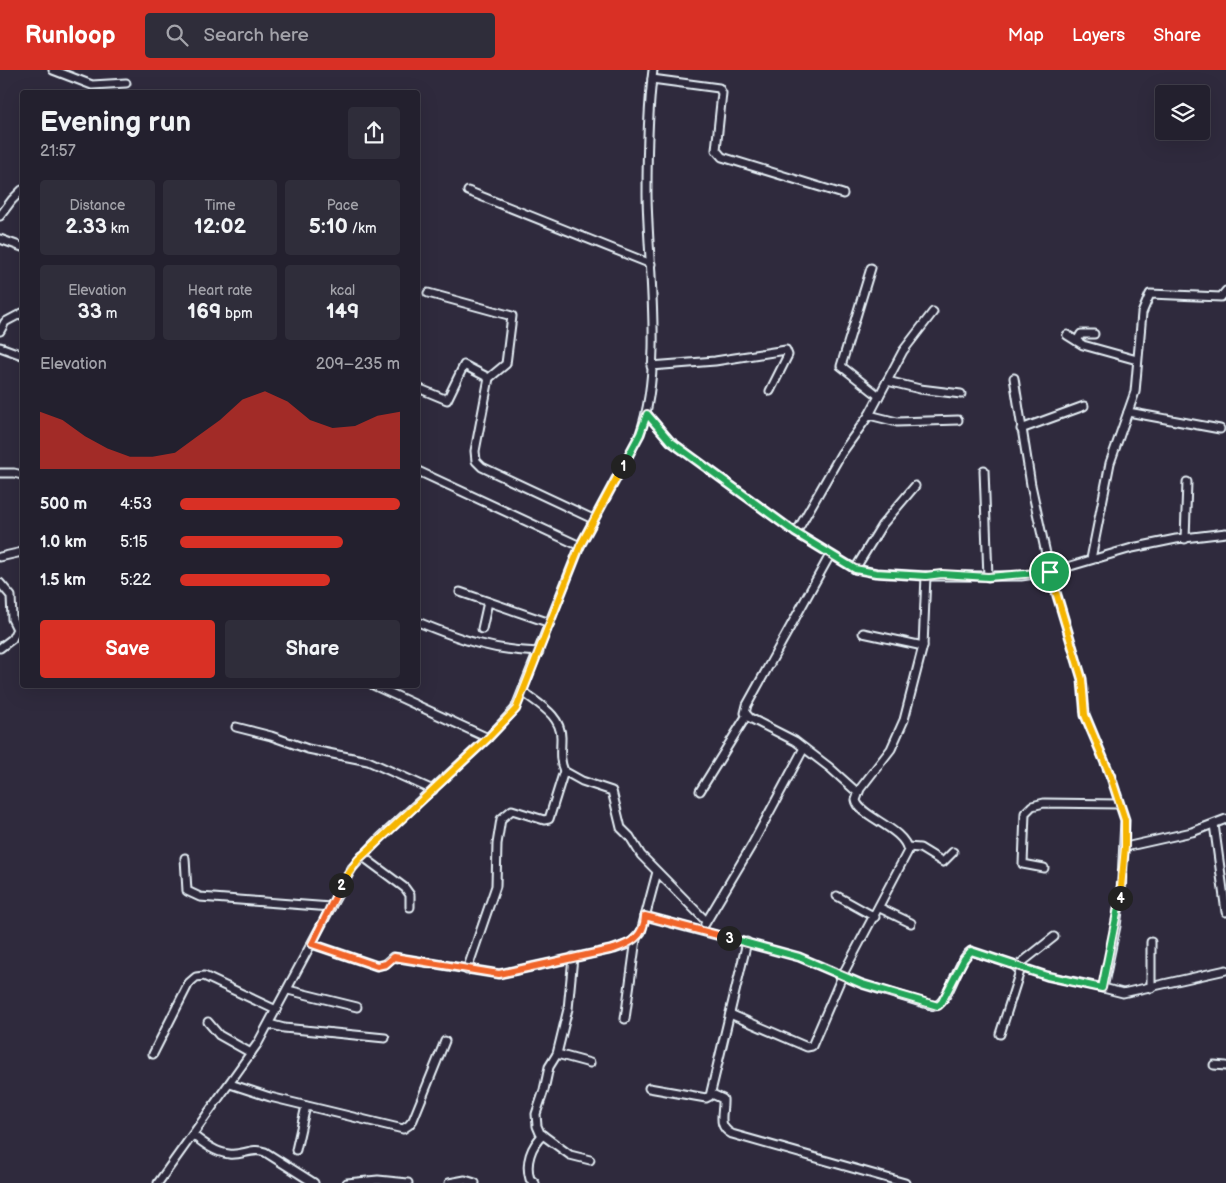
<!DOCTYPE html>
<html lang="en">
<head>
<meta charset="utf-8">
<style>
  body { margin:0; font-family:"Balsamiq Sans",sans-serif; background:#2f2d3a; color:#f1f3f6; height:100vh; display:flex; flex-direction:column; font-size:19px; white-space:nowrap }
  * { box-sizing:border-box; margin:0 }
  p { font-size:16px; color:#a3a3aa }
  .icon { flex:none; width:28px; height:28px; fill:none; stroke:currentColor; stroke-width:2; stroke-linecap:round; stroke-linejoin:round }
  .map { position:relative; flex:1; overflow:hidden }
  .details { position:absolute; left:20px; top:20px; width:400px; height:598px; display:flex; flex-direction:column; background:#23202e; border-radius:5px; box-shadow:0 5px 20px #0002,0 0 0 1px #403e4a }
  .details>* { flex:none }
  .fabs { position:absolute; left:1155px; top:15px; display:grid; gap:10px }
  .fabs a { display:grid; place-items:center; width:55px; height:55px; border-radius:5px; background:#23202e; box-shadow:0 5px 20px #0002,0 0 0 1px #403e4a; font-size:25px }
  .pin { position:absolute; display:grid; place-items:center; width:42px; height:42px; color:#fff; margin:-21px; border:2px solid #fff; border-radius:50%; box-shadow:0 1px 5px #0007 }
  .km { position:absolute; width:25px; height:25px; margin:-12px; border-radius:50%; background:#222; color:#fff; font-size:14px; line-height:25px; text-align:center }
  .round { display:grid; place-items:center; flex:none; width:52px; height:52px; border-radius:5px; background:#2f2d3a }
  .head { display:flex; align-items:center; justify-content:space-between; height:85px; padding:0 20px }
  h1 { font-size:28px; font-weight:700; line-height:38px }
  .figures { display:grid; grid-template-columns:repeat(3,1fr); gap:8px; height:85px; padding:5px 20px }
  .figures div { display:grid; align-content:center; border-radius:5px; background:#2f2d3a; text-align:center }
  .figures b { font-size:21px; font-weight:700 }
  .figures small { font-size:14px; font-weight:400 }
  .figures p { font-size:14px }
  .chart { height:140px; padding:10px 20px }
  .chart p { display:flex; justify-content:space-between }
  .chart svg { width:100%; height:90px; margin-top:5px; fill:#d93025; opacity:.7 }
  .primary-button { display:flex; gap:10px; margin-top:auto; padding:10px 20px }
  .primary-button a { flex:1; height:58px; border-radius:5px; background:#d93025; color:#fff; font-size:20px; font-weight:700; line-height:58px; text-align:center }
  .primary-button a+a { background:#2f2d3a; color:#f1f3f6 }
  ul { padding:0 20px; list-style:none; font-size:16px }
  li { display:grid; grid-template-columns:80px 60px 1fr; align-items:center; height:38px }
  li i { height:12px; border-radius:6px; background:#d93025 }
  header { display:flex; align-items:center; gap:30px; box-sizing:border-box; height:70px; padding:0 25px; background:#d93025; color:#fff }
  header strong { font-size:24px }
  nav { display:flex; gap:28px; margin-inline-start:auto; font-size:18px }
  .search { width:350px; height:45px; background:#2f2d3a; display:flex; align-items:center; gap:12px; box-sizing:border-box; padding:0 18px; border-radius:5px; color:#a3a3aa; font-size:19px }
  .map>svg:first-child { display:block }
  .lines { fill:none; stroke-linecap:round; stroke-linejoin:round }
  .minor-casing { stroke:#e8f1f8; stroke-width:11 }
  .minor { stroke:#2f2a3d; stroke-width:7 }
  .split-1-casing { stroke:#fff; stroke-width:10 }
  .split-2-casing { stroke:#fff; stroke-width:10 }
  .split-3-casing { stroke:#fff; stroke-width:10 }
  .split-4-casing { stroke:#fff; stroke-width:10 }
  .split-5-casing { stroke:#fff; stroke-width:10 }
  .split-1 { stroke:#22a559; stroke-width:6 }
  .split-2 { stroke:#f5b400; stroke-width:6 }
  .split-3 { stroke:#f0652b; stroke-width:6 }
  .split-4 { stroke:#22a559; stroke-width:6 }
  .split-5 { stroke:#f5b400; stroke-width:6 }
</style>
</head>
<body>
<header>
<strong>Runloop</strong>
<div class="search"><svg class="icon" aria-label="search" viewBox="0 0 24 24"><circle cx="10" cy="10" r="6"/><path d="M15 15l6 6"/></svg>Search here</div>
<nav><a>Map</a><a>Layers</a><a>Share</a></nav>
</header>
<div class="map">
<svg width="1226" height="1113" viewBox="0 0 1226 1113">
  <rect width="100%" height="100%" fill="#2f2a3d"/>
  <filter id="ink" filterUnits="userSpaceOnUse"><feTurbulence type="fractalNoise" baseFrequency=".02" numOctaves="2"/><feDisplacementMap in="SourceGraphic" scale="10" xChannelSelector="R" yChannelSelector="G"/><feConvolveMatrix kernelMatrix="1 2 1 2 8 2 1 2 1" color-interpolation-filters="sRGB"/></filter>
  <g filter="url(#ink)">
    <g class="lines">
      <g class="minor-casing">
        <g id="minor">
          <path d="M53,0l39,15 34,-2"/>
          <path d="M652,9l67,9 3,5 -6,57 6,7 121,37"/>
          <path d="M468,121l183,73"/>
          <path d="M0,146l12,-16 10,-10"/>
          <path d="M0,169l22,8"/>
          <path d="M871,198l-30,98 38,30"/>
          <path d="M428,223l84,23 -6,48 -17,14 -14,73 1,10 6,6 111,52"/>
          <path d="M0,261l5,-9 17,-9"/>
          <path d="M1067,265l16,10 54,15"/>
          <path d="M1077,271l4,-7h13"/>
          <path d="M0,277l22,8"/>
          <path d="M651,296l64,-5 71,-11 2,5 -18,36"/>
          <path d="M1014,308l17,107 19,87 32,107 3,36 26,62 14,43 -3,61 -6,45 -13,62 20,5 103,-23"/>
          <path d="M887,311l33,8 41,5"/>
          <path d="M418,318l29,12 17,-35 25,13"/>
          <path d="M1128,342l92,17"/>
          <path d="M647,344l23,27 126,92 59,36 21,4 50,3h95l29,-4 82,-24 44,-9 50,-6"/>
          <path d="M869,345l28,7 61,-2"/>
          <path d="M1021,359l63,-23"/>
          <path d="M984,400l4,107"/>
          <path d="M418,401l162,75"/>
          <path d="M0,403h14l8,2"/>
          <path d="M796,463l45,-79 28,-39 34,-64 30,-39"/>
          <path d="M1185,469l2,-57"/>
          <path d="M830,485l-83,150 -2,8 5,5 45,23 34,26 29,26"/>
          <path d="M0,487l22,-5"/>
          <path d="M1091,489l19,-96 25,-71 7,-79 8,-19 71,3 5,-6"/>
          <path d="M855,499l27,-44 33,-39"/>
          <path d="M0,513l11,13 1,23 5,10 -5,10 -12,9"/>
          <path d="M460,522l90,31"/>
          <path d="M418,552c41,17 75,29 121,30"/>
          <path d="M482,559l6,-27"/>
          <path d="M863,563l60,13"/>
          <path d="M373,615l115,53"/>
          <path d="M523,622c17,13 39,24 38,47 0,12 -2,20 3,32l18,10 30,10 9,37 9,9 11,18 65,66"/>
          <path d="M236,657l35,9 37,13 60,12 65,29"/>
          <path d="M700,721l47,-76"/>
          <path d="M1214,754l12,88"/>
          <path d="M907,777l13,1 23,14 10,-10"/>
          <path d="M1125,777l67,-15 34,-13"/>
          <path d="M362,786l43,32 5,7v12"/>
          <path d="M185,788l2,33 13,6 131,10"/>
          <path d="M1044,798l-21,-4 2,-51 7,-7 12,-3 75,1"/>
          <path d="M837,826l38,21"/>
          <path d="M880,838l31,15"/>
          <path d="M645,846l154,41 63,27 72,22c16,-2 22,-45 37,-55l76,25 56,12"/>
          <path d="M705,854l48,-81 51,-95"/>
          <path d="M312,874l65,22 8,-2 8,-7 106,17 115,-25 17,-6 10,-11 16,-60"/>
          <path d="M573,887l-5,52 -11,45 33,9"/>
          <path d="M1016,897l38,-30"/>
          <path d="M467,900l29,-84 1,-42 4,-25 11,-9 32,10 5,-1 15,-48"/>
          <path d="M1151,918v-46"/>
          <path d="M288,920l69,17"/>
          <path d="M730,944l77,33 5,-1 31,-72 65,-123c-3,-23 -50,-35 -52,-51l4,-11 31,-40 13,-29 19,-74 3,-70"/>
          <path d="M625,949l11,-80"/>
          <path d="M208,952l11,13 32,18"/>
          <path d="M269,954l15,4 101,10"/>
          <path d="M1000,964l21,-66"/>
          <path d="M153,984l36,-71 7,-6 8,-1 72,34"/>
          <path d="M557,984l-8,13 -5,23 -8,24 1,12 3,7 30,22 20,5"/>
          <path d="M1214,995l12,1"/>
          <path d="M230,1014l40,13 133,32 6,-4 4,-5 32,-79"/>
          <path d="M649,1018l57,10 4,-2 37,-154"/>
          <path d="M712,1024l11,5c1,14 -7,27 9,35l173,49"/>
          <path d="M193,1065c10,8 23,18 36,19 13,2 23,-7 36,-2l49,31"/>
          <path d="M296,1080l10,-44"/>
          <path d="M158,1113l100,-140 94,-175 29,-31 107,-99 27,-29 65,-163 60,-112c24,-69 8,-166 7,-239 0,-38 1,-87 6,-125"/>
          <path d="M347,1113l31,-3 30,3"/>
          <path d="M449,1113l16,-3 10,3"/>
          <path d="M535,1113l-5,-4c-5,-16 1,-33 13,-44"/>
        </g>
      </g>
      <use href="#minor" class="minor"/>
    </g>
  </g>
  <g class="lines" filter="url(#ink)">
    <g class="split-1-casing">
      <path id="split-1" d="M623,396l17,-32 7,-20 23,27 126,92 59,36 21,4 50,3 16,-2 46,3 62,-5"/>
    </g>
    <g class="split-2-casing">
      <path id="split-2" d="M341,815l17,-25 130,-122 28,-29 64,-163 43,-80"/>
    </g>
    <g class="split-3-casing">
      <path id="split-3" d="M341,815l-29,59 65,22 9,-2 8,-7 105,17 115,-25c17,-6 30,-12 31,-33l84,22"/>
    </g>
    <g class="split-4-casing">
      <path id="split-4" d="M729,868l70,19 63,27 76,22 4,-4 22,-43 7,-8 76,25 55,12 18,-90"/>
    </g>
    <g class="split-5-casing">
      <path id="split-5" d="M1050,502l32,107 3,36 26,62 14,43v27l-5,51"/>
    </g>
    <use href="#split-1" class="split-1"/>
    <use href="#split-2" class="split-2"/>
    <use href="#split-3" class="split-3"/>
    <use href="#split-4" class="split-4"/>
    <use href="#split-5" class="split-5"/>
  </g>
</svg>
<div class="fabs">
<a><svg class="icon" aria-label="layers" viewBox="0 0 24 24"><path d="M12 4l9 5-9 5-9-5zM3 14l9 5 9-5"/></svg></a>
</div>
<div class="pin" style="left:1050px;top:502px;background:#1e9e55"><svg class="icon" aria-label="arrive" viewBox="0 0 24 24"><path d="M6 21V4h12l-3 4 3 4H6"/></svg></div>
<b class="km" style="left:623px;top:396px">1</b>
<b class="km" style="left:341px;top:815px">2</b>
<b class="km" style="left:729px;top:868px">3</b>
<b class="km" style="left:1120px;top:828px">4</b>
<section class="details">
<div class="head"><div><h1>Evening run</h1><p>21:57</p></div><a class="round"><svg class="icon" aria-label="share" viewBox="0 0 24 24"><path d="M12 15V3M7 8l5-5 5 5M5 13v7h14v-7"/></svg></a></div>
<div class="figures">
<div><p>Distance</p><b>2.33<small> km</small></b></div>
<div><p>Time</p><b>12:02</b></div>
<div><p>Pace</p><b>5:10<small> /km</small></b></div>
</div>
<div class="figures">
<div><p>Elevation</p><b>33<small> m</small></b></div>
<div><p>Heart rate</p><b>169<small> bpm</small></b></div>
<div><p>kcal</p><b>149</b></div>
</div>
<div class="chart"><p><span>Elevation</span>209–235 m</p>
<svg viewBox="0 0 160 44" preserveAspectRatio="none"><path d="M0 44V16L10 20L20 28L30 34L40 38L50 38L60 36L70 28L80 20L90 10L100 6L110 11L120 20L130 24L140 23L150 18L160 16V44z"/></svg>
</div>
<ul>
<li><b>500 m</b>4:53<i style="width:100%"></i></li>
<li><b>1.0 km</b>5:15<i style="width:74%"></i></li>
<li><b>1.5 km</b>5:22<i style="width:68%"></i></li>
</ul>
<div class="primary-button"><a>Save</a><a>Share</a></div>
</section>
</div>
</body>
</html>
